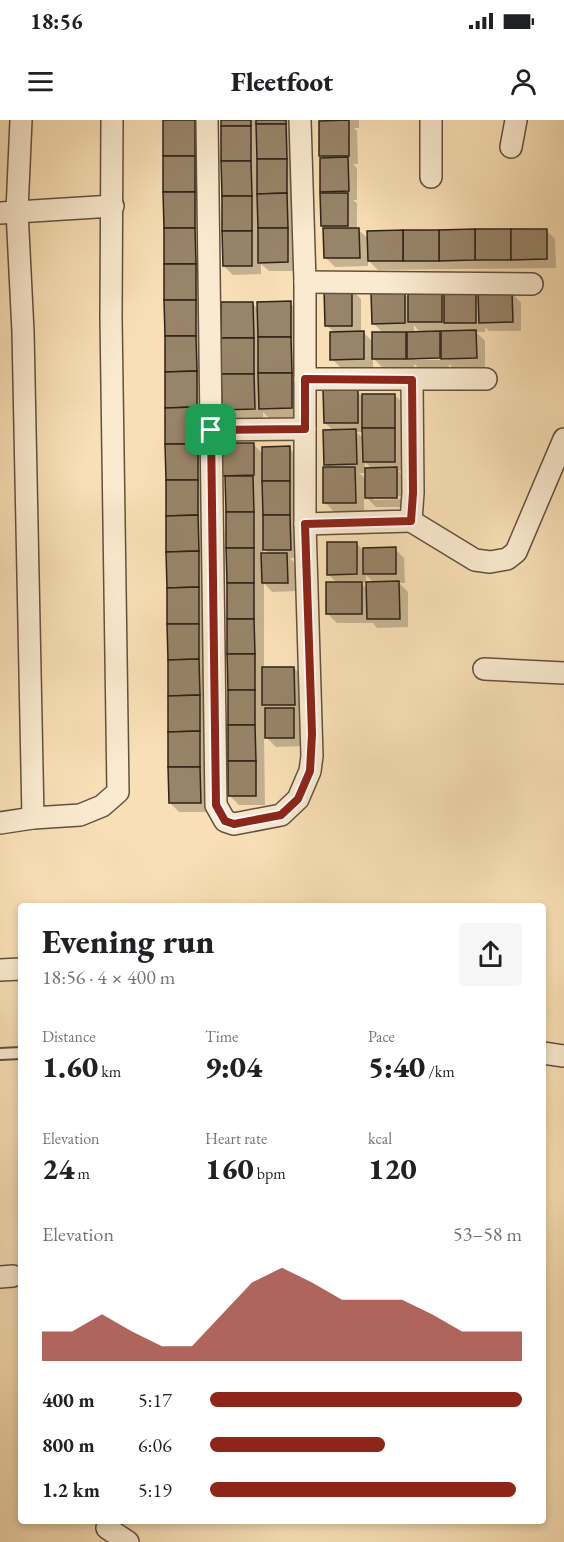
<!DOCTYPE html>
<html lang="en">
<head>
<meta charset="utf-8">
<style>
  body { margin:0; font-family:"EB Garamond",serif; background:#f6f6f6; color:#202124; height:100vh; display:flex; flex-direction:column; font-size:22px; white-space:nowrap }
  * { box-sizing:border-box; margin:0 }
  p { font-size:20px; color:#757577 }
  .icon { flex:none; width:33px; height:33px; fill:none; stroke:currentColor; stroke-width:2; stroke-linecap:round; stroke-linejoin:round }
  .map { position:relative; flex:1; overflow:hidden }
  .details { position:absolute; left:18px; top:783px; width:528px; height:621px; display:flex; flex-direction:column; background:#fff; border-radius:6px; box-shadow:0 3px 9px #0003 }
  .details>* { flex:none }
  .pin { position:absolute; display:grid; place-items:center; width:51px; height:51px; color:#fff; margin:-26px; border-radius:12px; box-shadow:0 3px 9px #0006 }
  .round { display:grid; place-items:center; flex:none; width:63px; height:63px; border-radius:6px; background:#f6f6f6 }
  .summary { display:flex; align-items:center; justify-content:space-between; height:102px; padding:0 24px }
  h1 { font-size:33px; font-weight:800; line-height:45px }
  .figures { display:grid; grid-template-columns:repeat(3,1fr); gap:9px; height:102px; padding:6px 24px }
  .figures div { display:grid; align-content:center }
  .figures b { font-size:30px; font-weight:800 }
  .figures small { font-size:16px; font-weight:400 }
  .figures p { font-size:16px }
  .chart { height:168px; padding:12px 24px }
  .chart p { display:flex; justify-content:space-between }
  .chart svg { width:100%; height:108px; margin-top:6px; fill:#8f2418; opacity:.7 }
  ul { padding:0 24px; list-style:none; font-size:20px }
  li { display:grid; grid-template-columns:96px 72px 1fr; align-items:center; height:45px }
  li i { height:15px; border-radius:8px; background:#8f2418 }
  .status { display:flex; justify-content:space-between; align-items:center; height:42px; padding:0 30px; background:#fff; direction:ltr }
  .status svg { height:16px; fill:currentColor }
  header { display:flex; justify-content:space-between; align-items:center; height:78px; padding:0 24px; background:#fff; font-size:27px; font-weight:800 }
  .map>svg:first-child { display:block }
  .shadow { fill:#0003; fill-rule:evenodd }
  .building { fill:#988469; stroke:#2f2217; stroke-width:1.5 }
  .lines { fill:none; stroke-linecap:round; stroke-linejoin:round }
  .lane-casing { stroke:#61513e; stroke-width:14 }
  .street-casing { stroke:#61513e; stroke-width:24 }
  .lane { stroke:#faeacf; stroke-width:10 }
  .street { stroke:#faeacf; stroke-width:21 }
  .route-casing { stroke:#fff; stroke-width:12 }
  .route { stroke:#8f2418; stroke-width:8 }
</style>
</head>
<body>
<div class="status"><b>18:56</b><svg viewBox="0 0 49 12"><path d="M0 12V9h3v3zM5 12V6h3v6zM10 12V3h3v9zM15 12V0h3v12zM26 1h20v11H26zM47 4h2v5h-2z"/></svg></div>
<header><svg class="icon" aria-label="menu" viewBox="0 0 24 24"><path d="M4 6h16M4 12h16M4 18h16"/></svg>Fleetfoot<svg class="icon" aria-label="person" viewBox="0 0 24 24"><circle cx="12" cy="8" r="4"/><path d="M4 21q1-7 8-7t8 7"/></svg></header>
<div class="map">
<svg width="564" height="1422" viewBox="0 0 564 1422">
  <rect width="100%" height="100%" fill="#f8dfb5"/>
  <filter id="stains"><feTurbulence type="fractalNoise" baseFrequency=".00333" numOctaves="4"/><feColorMatrix values="0 0 0 0 .2 0 0 0 0 .09 0 0 0 0 .02 0 0 0 .5 -.17"/></filter>
  <radialGradient id="worn" r=".72"><stop offset=".6" stop-color="#630" stop-opacity="0"/><stop offset="1" stop-color="#630" stop-opacity=".3"/></radialGradient>
  <g class="shadow">
    <path d="M164,0h39l6,692h-30l-9,-9z"/>
    <path d="M223,0h72l2,151h-28l-8,-7v10l-28,1 -9,-9z"/>
    <path d="M323,0h36v8h-5l3,3 1,33h-5l4,4v32h-4l4,3v26l12,10 177,-9 9,9 1,29 -178,2 -10,-10v6l-33,1 -10,-10v-28l-3,-3 3,-32 -3,-3 3,-32 -4,-4 4,-33z"/>
    <path d="M351,169l10,10v34h3l10,10 10,-9 -11,-11 31,-29 6,5 31,-6 4,4 30,-4 5,4 32,-4 9,10v28h-32l-4,-4v5h-9l9,9v26h-33l-3,-3v3h-31l-4,-3v4h-31l-10,-10v10h-32l-9,-9 3,-26 -9,-8zM414,205l3,4 5,4h-8zM415,237h33v3h-33z"/>
    <path d="M290,183l9,9 2,105 -32,1 -6,-6v6h-30l-9,-9 29,-105 6,6z"/>
    <path d="M357,272l7,6 30,-3 10,9v67h-6l8,7v29h-30l-12,-12v16l-30,1 -9,-10 5,-33 -5,-5 9,-33 -9,-8zM356,312h8v7zM365,342l7,7h-7zM359,353h7l1,7zM405,376v3l-31,1v-3z"/>
    <path d="M253,324l11,11 25,-7 9,9 1,101h-9l6,6v27l-24,1 -8,-9v85h30l9,9v37h-5l4,5 1,27 -27,1 -12,-12 1,70h-26l-9,-9 -3,-317 -4,-4zM263,428l7,7h-7z"/>
    <path d="M356,423l6,6h33l9,9 1,25h-6l9,9v35l-31,1 -4,-5h-36l-9,-9 10,-30 -10,-10zM366,455l8,8 -6,7 -7,-7h5z"/>
  </g>
  <g class="building">
    <rect x="163" y="0" width="32" height="36"/>
    <rect x="221" y="0" width="30" height="6"/>
    <rect x="256" y="0" width="30" height="4"/>
    <path d="M349,0v36h-30v-35z"/>
    <path d="M256,4h30l1,35h-30z"/>
    <rect x="221" y="6" width="30" height="35"/>
    <rect x="163" y="36" width="32" height="36"/>
    <path d="M348,37l1,34 -29,1v-34z"/>
    <path d="M257,39h30v34l-30,1z"/>
    <path d="M221,41h30l1,35h-30z"/>
    <path d="M163,72h32v36h-31z"/>
    <path d="M287,73l1,35h-30l-1,-34z"/>
    <path d="M320,73h28v33h-27z"/>
    <rect x="222" y="76" width="30" height="35"/>
    <path d="M164,108h31l1,36h-32z"/>
    <path d="M258,108h30v34l-30,1z"/>
    <path d="M323,108h36l1,30h-36z"/>
    <rect x="475" y="109" width="36" height="31"/>
    <path d="M475,109v31l-36,1v-31z"/>
    <path d="M511,109h36v30l-36,1z"/>
    <rect x="403" y="110" width="36" height="31"/>
    <path d="M403,110v31h-35l-1,-30z"/>
    <path d="M222,111h30v35h-29z"/>
    <rect x="164" y="144" width="32" height="36"/>
    <path d="M324,168h28v38h-27z"/>
    <path d="M476,171v32h-32v-31z"/>
    <path d="M405,172v31l-33,1 -1,-31z"/>
    <rect x="408" y="172" width="34" height="30"/>
    <path d="M478,172h34l1,30 -34,1z"/>
    <path d="M164,180h32v36h-31z"/>
    <path d="M291,181v36h-33l-1,-35z"/>
    <path d="M221,182h32l1,36h-33z"/>
    <path d="M476,210l1,28 -36,1v-28z"/>
    <path d="M364,211v28l-34,1v-28z"/>
    <path d="M440,211v27l-33,1v-27z"/>
    <rect x="372" y="212" width="34" height="27"/>
    <path d="M165,216h31l1,35 -32,1z"/>
    <path d="M258,217h33l1,36h-34z"/>
    <rect x="221" y="218" width="33" height="36"/>
    <path d="M197,251v36l-32,1v-36z"/>
    <path d="M258,253h34v35l-33,1z"/>
    <path d="M221,254h33l1,35 -33,1z"/>
    <path d="M323,270h35v33h-34z"/>
    <rect x="362" y="274" width="33" height="34"/>
    <path d="M197,287l1,37h-33v-36z"/>
    <path d="M362,308h33v34h-32z"/>
    <path d="M356,309l1,35 -33,1 -1,-35z"/>
    <path d="M221,323h33v32l-32,1z"/>
    <path d="M165,324h33v36h-32z"/>
    <path d="M290,326v35h-28v-34z"/>
    <path d="M323,347h32l1,36h-33z"/>
    <path d="M397,347v31h-32v-30z"/>
    <path d="M225,356h28l1,36h-28z"/>
    <path d="M166,360h32v35l-32,1z"/>
    <path d="M262,361h28v34h-27z"/>
    <rect x="226" y="392" width="28" height="36"/>
    <path d="M198,395l1,36 -33,1v-36z"/>
    <path d="M263,395h27l1,35h-28z"/>
    <path d="M327,422h30v32l-30,1z"/>
    <path d="M396,427v27h-33v-26z"/>
    <path d="M226,428h28v35h-27z"/>
    <path d="M199,431v36l-32,1 -1,-36z"/>
    <path d="M261,433h26l1,30h-26z"/>
    <path d="M399,461l1,38h-33l-1,-37z"/>
    <rect x="326" y="462" width="36" height="32"/>
    <rect x="227" y="463" width="27" height="36"/>
    <path d="M199,467v37h-32v-36z"/>
    <path d="M227,499h27l1,35h-28z"/>
    <path d="M167,504h32v35l-31,1z"/>
    <path d="M227,534h28v36h-27z"/>
    <path d="M199,539l1,36 -32,1v-36z"/>
    <path d="M262,547h32l1,38h-33z"/>
    <rect x="228" y="570" width="27" height="35"/>
    <path d="M200,575v36l-32,1v-36z"/>
    <rect x="265" y="588" width="29" height="30"/>
    <path d="M228,605h27l1,36h-28z"/>
    <path d="M200,611v36h-32v-35z"/>
    <rect x="228" y="641" width="28" height="35"/>
    <path d="M168,647h32l1,36h-32z"/>
  </g>
  <g class="lines">
    <g class="lane-casing">
      <path id="lane" d="M0,934l21,-1"/>
    </g>
    <g class="street-casing">
      <g id="street">
        <path d="M21,0l-4,91 6,121 10,486"/>
        <path d="M207,0l9,685 9,16 9,3 47,-9 17,-16 12,-28 2,-15 -7,-232v-242l-5,-162"/>
        <path d="M511,27l5,-27"/>
        <path d="M431,57v-57"/>
        <path d="M0,93l113,-7"/>
        <path d="M305,162l227,2"/>
        <path d="M305,259h181"/>
        <path d="M211,310l94,-1"/>
        <path d="M411,401l64,39 15,2 17,-3 9,-7 48,-113"/>
        <path d="M305,404l106,-3 2,-28 -1,-113"/>
        <path d="M484,549l80,4"/>
        <path d="M0,703l33,-5 47,-3 22,-9 16,-14 -7,-474 1,-198"/>
        <path d="M0,850l21,-1"/>
        <path d="M543,933l21,3"/>
        <path d="M0,1157l13,-1"/>
        <path d="M107,1408l21,14"/>
      </g>
    </g>
    <use href="#lane" class="lane"/>
    <use href="#street" class="street"/>
  </g>
  <g class="lines">
    <g class="route-casing">
      <path id="route" d="M305,259l107,1 1,113 -2,28 -106,3 7,210 -2,37 -12,28 -17,16 -47,9 -9,-3 -9,-16 -5,-375 94,-1z"/>
    </g>
    <use href="#route" class="route"/>
  </g>
  <rect width="100%" height="100%" filter="url(#stains)"/>
  <rect width="100%" height="100%" fill="url(#worn)"/>
</svg>
<div class="pin" style="left:211px;top:310px;background:#1e9e55"><svg class="icon" aria-label="arrive" viewBox="0 0 24 24"><path d="M6 21V4h12l-3 4 3 4H6"/></svg></div>
<section class="details">
<div class="summary"><div><h1>Evening run</h1><p>18:56 · 4 × 400 m</p></div><a class="round"><svg class="icon" aria-label="share" viewBox="0 0 24 24"><path d="M12 15V3M7 8l5-5 5 5M5 13v7h14v-7"/></svg></a></div>
<div class="figures">
<div><p>Distance</p><b>1.60<small> km</small></b></div>
<div><p>Time</p><b>9:04</b></div>
<div><p>Pace</p><b>5:40<small> /km</small></b></div>
</div>
<div class="figures">
<div><p>Elevation</p><b>24<small> m</small></b></div>
<div><p>Heart rate</p><b>160<small> bpm</small></b></div>
<div><p>kcal</p><b>120</b></div>
</div>
<div class="chart"><p><span>Elevation</span>53–58 m</p>
<svg viewBox="0 0 160 44" preserveAspectRatio="none"><path d="M0 44V32L10 32L20 25L30 32L40 38L50 38L60 25L70 12L80 6L90 12L100 19L110 19L120 19L130 25L140 32L150 32L160 32V44z"/></svg>
</div>
<ul>
<li><b>400 m</b>5:17<i style="width:100%"></i></li>
<li><b>800 m</b>6:06<i style="width:56%"></i></li>
<li><b>1.2 km</b>5:19<i style="width:98%"></i></li>
</ul>
</section>
</div>
</body>
</html>
